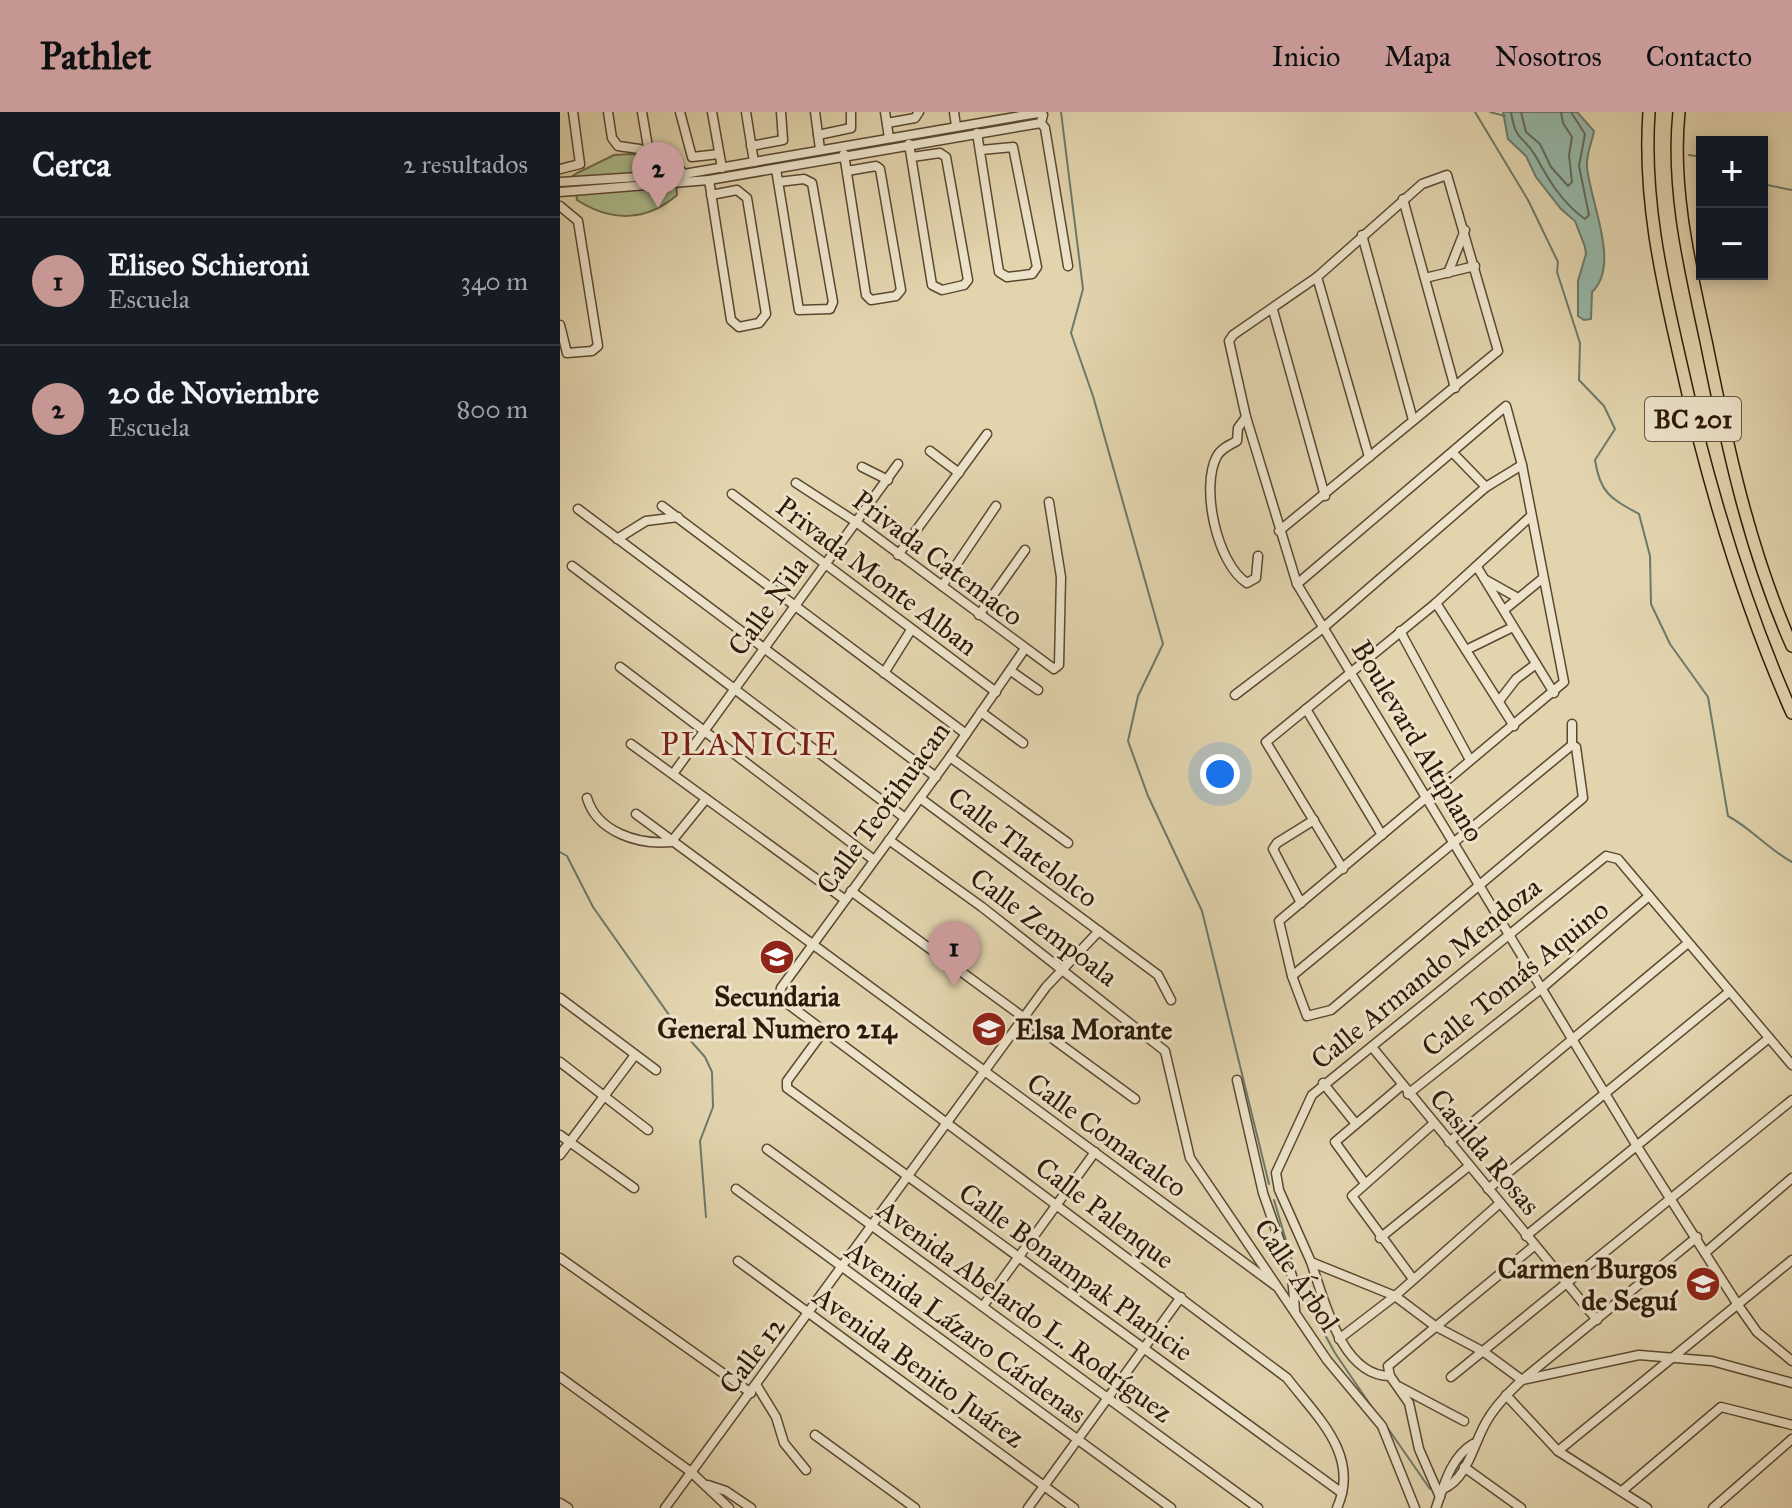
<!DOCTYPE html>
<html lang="es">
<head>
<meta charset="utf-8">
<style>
  :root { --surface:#171b24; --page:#20242c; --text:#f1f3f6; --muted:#9ea1a6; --line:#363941; --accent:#c59692 }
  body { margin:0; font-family:"IM FELL Great Primer",serif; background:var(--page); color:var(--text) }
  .controls { position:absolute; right:24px; top:24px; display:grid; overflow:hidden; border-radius:0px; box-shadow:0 4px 12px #0003 }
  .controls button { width:72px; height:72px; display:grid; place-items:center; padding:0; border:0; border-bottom:2px solid var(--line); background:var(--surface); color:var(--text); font:40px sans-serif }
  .you { position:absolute; left:660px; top:662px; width:28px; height:28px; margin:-20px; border:6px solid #fff; border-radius:50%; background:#1a73e8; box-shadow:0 0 0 12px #1a73e833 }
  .badge { display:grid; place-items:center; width:52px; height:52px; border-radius:50%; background:var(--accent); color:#111; font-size:26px; font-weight:700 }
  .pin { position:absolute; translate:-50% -66px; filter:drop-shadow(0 2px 4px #0008) }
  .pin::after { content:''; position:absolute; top:42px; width:28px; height:24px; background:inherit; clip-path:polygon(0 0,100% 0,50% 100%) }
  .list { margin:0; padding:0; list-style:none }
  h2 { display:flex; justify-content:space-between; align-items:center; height:104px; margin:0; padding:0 32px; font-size:34px }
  h2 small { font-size:26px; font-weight:400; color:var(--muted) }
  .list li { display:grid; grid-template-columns:52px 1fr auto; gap:24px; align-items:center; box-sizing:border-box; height:128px; padding:0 32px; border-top:2px solid var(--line) }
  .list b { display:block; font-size:30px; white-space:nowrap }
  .list p { margin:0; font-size:26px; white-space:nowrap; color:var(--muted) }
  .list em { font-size:26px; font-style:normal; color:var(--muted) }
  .map { position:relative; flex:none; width:1232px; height:1396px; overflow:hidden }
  header { display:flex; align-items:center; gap:48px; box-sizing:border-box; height:112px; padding:0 40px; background:var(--accent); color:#111 }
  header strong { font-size:38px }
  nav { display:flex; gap:44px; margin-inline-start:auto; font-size:28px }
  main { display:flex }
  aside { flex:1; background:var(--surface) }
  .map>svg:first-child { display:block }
  .green { fill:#afbe8d; stroke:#6e6c4b; stroke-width:2 }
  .water { fill:#95b8a9; stroke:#6c7969; stroke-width:2 }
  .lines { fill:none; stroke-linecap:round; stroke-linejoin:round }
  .shore { stroke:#626959; stroke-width:2 }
  .stream { stroke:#6c7969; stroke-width:2 }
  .minor-casing { stroke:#5b4832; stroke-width:11 }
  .highway-casing { stroke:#2e1a09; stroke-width:14 }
  .minor { stroke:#ece3ca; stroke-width:8 }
  .highway { stroke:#e2d4ad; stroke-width:11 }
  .labels { text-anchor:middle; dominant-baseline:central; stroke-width:6; stroke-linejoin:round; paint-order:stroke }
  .shield { fill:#ece3ca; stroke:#675643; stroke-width:2 }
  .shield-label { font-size:26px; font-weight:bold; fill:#2e1a09 }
  .street-label { font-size:28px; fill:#2e1a09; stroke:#ece3ca }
  .poi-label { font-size:28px; font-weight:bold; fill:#2e1a09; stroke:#ece3ca }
  .quarter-label { font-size:32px; letter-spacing:2px; fill:#7a1f14; stroke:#ece3ca }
</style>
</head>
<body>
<header>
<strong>Pathlet</strong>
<nav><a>Inicio</a><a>Mapa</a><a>Nosotros</a><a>Contacto</a></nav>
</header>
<main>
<aside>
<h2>Cerca<small>2 resultados</small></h2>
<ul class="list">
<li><span class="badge">1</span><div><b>Eliseo Schieroni</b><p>Escuela</p></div><em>340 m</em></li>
<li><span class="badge">2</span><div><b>20 de Noviembre</b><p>Escuela</p></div><em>800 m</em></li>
</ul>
</aside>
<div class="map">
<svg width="1232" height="1396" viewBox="0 0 1232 1396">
  <rect width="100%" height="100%" fill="#e2d4ad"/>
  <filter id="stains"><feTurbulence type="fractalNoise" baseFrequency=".0025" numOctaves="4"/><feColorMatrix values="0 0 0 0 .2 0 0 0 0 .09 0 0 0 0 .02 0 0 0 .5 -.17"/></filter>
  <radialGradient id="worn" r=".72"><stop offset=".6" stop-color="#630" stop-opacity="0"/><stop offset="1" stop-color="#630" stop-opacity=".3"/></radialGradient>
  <path class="green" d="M 71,42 L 88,44 L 115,58 L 117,83 C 86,110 51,110 17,88 L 13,64 L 17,61 L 54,43 Z"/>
  <path class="water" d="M 943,0 L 1017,0 L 1034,19 C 1032,31 1026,41 1027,55 C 1030,90 1061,153 1032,180 L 1031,207 L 1024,208 L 1018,204 L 1018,169 L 1026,142 L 1025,135 L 1015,109 L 1001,97 L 976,65 L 966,44 L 948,27 Z"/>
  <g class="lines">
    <g class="shore">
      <path d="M 951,0 C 956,31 963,23 975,43 C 988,67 1002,91 1025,107 L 1029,103 L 1019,54 L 1025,22 L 1011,0"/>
      <polyline points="961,0 966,20 980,32 991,55 1008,74 1012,70 1009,43 1012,25 1003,11 1001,0"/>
    </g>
    <g class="stream">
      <polyline points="501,0 523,177 511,221 533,284 603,532 578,584 568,629 588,684 642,799 709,1072"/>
      <path d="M 915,0 L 968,88 L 998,150 L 997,160 L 1020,231 L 1019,268 L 1044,294 L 1055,317 L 1035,348 C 1040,381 1050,386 1079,402 L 1090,444 L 1091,492 L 1110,532 L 1148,585 L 1168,704 C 1192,717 1208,737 1232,750"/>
      <polyline points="930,0 945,4"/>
      <polyline points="1129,43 1142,45"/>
      <polyline points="1202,72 1232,78"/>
      <polyline points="0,740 7,744 33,795 114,910 145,945 152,960 153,995 140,1029 146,1105"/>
      <polyline points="714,1088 741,1179 775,1241 818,1304"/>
      <polyline points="827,1315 870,1377"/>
    </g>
    <g class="minor-casing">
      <g id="minor">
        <path d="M 48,0 L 52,26 L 58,34 C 85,38 110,37 125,65"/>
        <polyline points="82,0 88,35"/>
        <polyline points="120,0 132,45 159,42"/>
        <polyline points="152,0 162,56"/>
        <polyline points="186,0 194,50"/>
        <polyline points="255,0 260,37"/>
        <polyline points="325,0 329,26"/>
        <polyline points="394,0 396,14"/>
        <polyline points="327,11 355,6 359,0"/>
        <polyline points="417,21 439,160 447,165 472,162 477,155 453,35 421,38"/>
        <polyline points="258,23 291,16 291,0"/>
        <polyline points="349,32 372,173 382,178 404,173 408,168 386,45 380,41 352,45"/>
        <polyline points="191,34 223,28 221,0"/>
        <polyline points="284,42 306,183 311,188 336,184 341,178 320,57 316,54 287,59"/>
        <polyline points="0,57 20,52 13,0"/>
        <polyline points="216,57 239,198 270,197 273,190 252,71 244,67 218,70"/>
        <polyline points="149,68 171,208 179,215 199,211 206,202 187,86 177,78 151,83"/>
        <polyline points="0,70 124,62 478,1 483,3 481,11 485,16 508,154"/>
        <polyline points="0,80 149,68 481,11"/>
        <polyline points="843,87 895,276"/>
        <polyline points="0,94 18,109 38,234 32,239 7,241 0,213"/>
        <polyline points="802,123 853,308"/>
        <polyline points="888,161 905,118"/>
        <polyline points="757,165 809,345"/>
        <polyline points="865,166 915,154"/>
        <polyline points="713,198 765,384"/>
        <path d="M 686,305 L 678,316 L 677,329 C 669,333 661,337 657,344 C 640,375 657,452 687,471 L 696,466 L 698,444"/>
        <polyline points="370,339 399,361"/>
        <polyline points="893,341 926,375"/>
        <polyline points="302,355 328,368"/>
        <polyline points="236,371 296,410 494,557 499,553 501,465 489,390"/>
        <polyline points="172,382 436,580"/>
        <polyline points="102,394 406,622"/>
        <polyline points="18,397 376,665"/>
        <polyline points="719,419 938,239 887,63 862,72 757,165 673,223 669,229 686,305 737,472 1078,1036 1178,1193 1197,1220 1232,1249"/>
        <polyline points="57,427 86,409 118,405"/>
        <polyline points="338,443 427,322"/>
        <polyline points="12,454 345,706"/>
        <polyline points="917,455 994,581"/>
        <polyline points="926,468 958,486"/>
        <polyline points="737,472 946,294 962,353 1004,570 719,809 732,864 747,904 771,898 1023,686 1016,635 1012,633"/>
        <polyline points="382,474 436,394"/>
        <polyline points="876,491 954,614"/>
        <polyline points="944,498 982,467"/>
        <polyline points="419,503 465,438"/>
        <polyline points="840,519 910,648"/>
        <path d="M 464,538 L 390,645 L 221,876 L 220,886 L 727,1266 C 756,1304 801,1343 777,1396"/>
        <polyline points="906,538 953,515"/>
        <polyline points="60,555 314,748"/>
        <polyline points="451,559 478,578"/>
        <polyline points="324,561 351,518"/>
        <polyline points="675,583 763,516 926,375 962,353"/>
        <polyline points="939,589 956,567 976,552"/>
        <polyline points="746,597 822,723"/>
        <polyline points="421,600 463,631"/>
        <polyline points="71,632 284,787"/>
        <polyline points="1012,633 1012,612"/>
        <polyline points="390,645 508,731"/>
        <polyline points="113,662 338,352"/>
        <path d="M 27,686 C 37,720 78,733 111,730 L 146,687"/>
        <polyline points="360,686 598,863 611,888"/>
        <polyline points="76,702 716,1174"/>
        <polyline points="329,728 422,795 605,939 630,1046 767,1248 822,1314 855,1396"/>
        <polyline points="783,757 706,630 876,491 971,404"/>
        <polyline points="291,779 575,987"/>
        <polyline points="741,791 713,737 717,731 754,708"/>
        <polyline points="732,864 1012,633"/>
        <polyline points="0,886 96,958"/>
        <polyline points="263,920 227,969 227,976 782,1381"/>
        <polyline points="812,935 1037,1208"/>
        <polyline points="0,950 88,1018"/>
        <polyline points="1232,953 1058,747 1046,744 752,983 716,1061 719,1078 751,1150 835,1184 875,1214 924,1240 962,1268 1079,1243 1152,1249 1232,1271"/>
        <polyline points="677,968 703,1081 732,1164 735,1198"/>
        <polyline points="763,971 796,1012"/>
        <polyline points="848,982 982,876 1089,784"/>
        <polyline points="0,1023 74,1076"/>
        <polyline points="889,1030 1128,831"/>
        <polyline points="207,1037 698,1396"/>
        <polyline points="0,1043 75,943"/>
        <polyline points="804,1070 775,1030 841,974"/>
        <polyline points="176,1077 611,1396"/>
        <polyline points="928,1077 1169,880"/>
        <polyline points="966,1124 1209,926"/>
        <polyline points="820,1126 909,1054"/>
        <polyline points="1146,1140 1232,1066"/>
        <polyline points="0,1146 191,1281"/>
        <polyline points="178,1149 514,1396"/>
        <path d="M 751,1150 C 764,1187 781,1264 830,1264"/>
        <polyline points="853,1167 792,1084 873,1012"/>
        <polyline points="423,1194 535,1040"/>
        <polyline points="779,1227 835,1184 940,1091"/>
        <polyline points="0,1265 131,1360 169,1396"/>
        <polyline points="891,1265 1232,988"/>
        <polyline points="197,1274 216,1305 224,1331 246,1358"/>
        <polyline points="840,1275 904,1309"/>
        <polyline points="946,1283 998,1339 1087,1396"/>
        <polyline points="255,1323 355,1396"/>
        <polyline points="998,1339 1232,1148"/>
        <polyline points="904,1355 961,1396"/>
        <polyline points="148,1373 166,1379 191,1396"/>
        <path d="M 883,1377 C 909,1366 914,1328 928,1307 C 937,1292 949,1280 962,1268 L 1137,1125"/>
        <polyline points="1062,1379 1161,1295 1232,1313"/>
        <polyline points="880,1385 859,1337 849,1291 830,1264 828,1254 974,1134"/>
        <polyline points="0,1391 8,1396"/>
        <polyline points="105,1396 486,875 539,819"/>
        <polyline points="468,1396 621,1185"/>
        <path d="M 876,1396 C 884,1373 891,1345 913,1332"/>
        <polyline points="1153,1396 1232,1327"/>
      </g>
    </g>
    <g class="highway-casing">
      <g id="highway">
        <path d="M 1089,0 C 1083,85 1101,165 1120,247 C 1147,370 1181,486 1232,601"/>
        <path d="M 1119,0 C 1111,76 1130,155 1146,229 C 1167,333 1189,437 1232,534"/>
      </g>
    </g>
    <use href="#minor" class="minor"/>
    <use href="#highway" class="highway"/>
  </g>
  <defs>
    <g id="school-disc" transform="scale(1.8)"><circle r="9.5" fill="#8f2418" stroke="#ece3ca"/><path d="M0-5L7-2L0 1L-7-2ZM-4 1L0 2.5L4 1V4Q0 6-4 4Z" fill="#fff"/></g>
  </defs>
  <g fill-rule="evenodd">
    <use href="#school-disc" x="217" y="845"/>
    <use href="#school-disc" x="429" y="917"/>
    <use href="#school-disc" x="1143" y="1172"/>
  </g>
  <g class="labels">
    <rect class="shield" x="1085" y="285" width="96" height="44" rx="6"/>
    <g class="shield-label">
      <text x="1133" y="307">BC 201</text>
    </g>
    <g class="street-label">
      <text transform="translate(378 446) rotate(37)">Privada Catemaco</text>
      <text transform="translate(317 464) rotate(37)">Privada Monte Alban</text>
      <text transform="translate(208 494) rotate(-54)">Calle Nila</text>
      <text transform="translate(858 629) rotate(59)">Boulevard Altiplano</text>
      <text transform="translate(323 696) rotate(-54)">Calle Teotihuacan</text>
      <text transform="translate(463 735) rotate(37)">Calle Tlatelolco</text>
      <text transform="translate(484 815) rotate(37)">Calle Zempoala</text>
      <text transform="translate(866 861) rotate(-39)">Calle Armando Mendoza</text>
      <text transform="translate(955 866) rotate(-39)">Calle Tomás Aquino</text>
      <text transform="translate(547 1023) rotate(36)">Calle Comacalco</text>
      <text transform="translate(925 1040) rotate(50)">Casilda Rosas</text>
      <text transform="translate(545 1101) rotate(37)">Calle Palenque</text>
      <text transform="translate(516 1160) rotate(36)">Calle Bonampak Planicie</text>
      <text transform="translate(737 1163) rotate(56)">Calle Árbol</text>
      <text transform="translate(465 1199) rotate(36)">Avenida Abelardo L. Rodríguez</text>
      <text transform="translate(406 1220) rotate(36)">Avenida Lázaro Cárdenas</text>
      <text transform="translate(192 1243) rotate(-53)">Calle 12</text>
      <text transform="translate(359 1255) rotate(36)">Avenida Benito Juárez</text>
    </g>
    <g class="poi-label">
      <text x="217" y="884">Secundaria<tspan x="217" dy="32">General Numero 214</tspan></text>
      <text x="455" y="917" text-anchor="start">Elsa Morante</text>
      <text x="1117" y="1156" text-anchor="end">Carmen Burgos<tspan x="1117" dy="32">de Seguí</tspan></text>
    </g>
    <g class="quarter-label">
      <text x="190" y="632">PLANICIE</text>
    </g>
  </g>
  <rect width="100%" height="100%" filter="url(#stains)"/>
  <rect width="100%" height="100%" fill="url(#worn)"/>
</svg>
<div class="controls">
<button>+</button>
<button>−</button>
</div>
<div class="you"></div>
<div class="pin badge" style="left:394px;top:875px">1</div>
<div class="pin badge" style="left:98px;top:96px">2</div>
</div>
</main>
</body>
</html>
